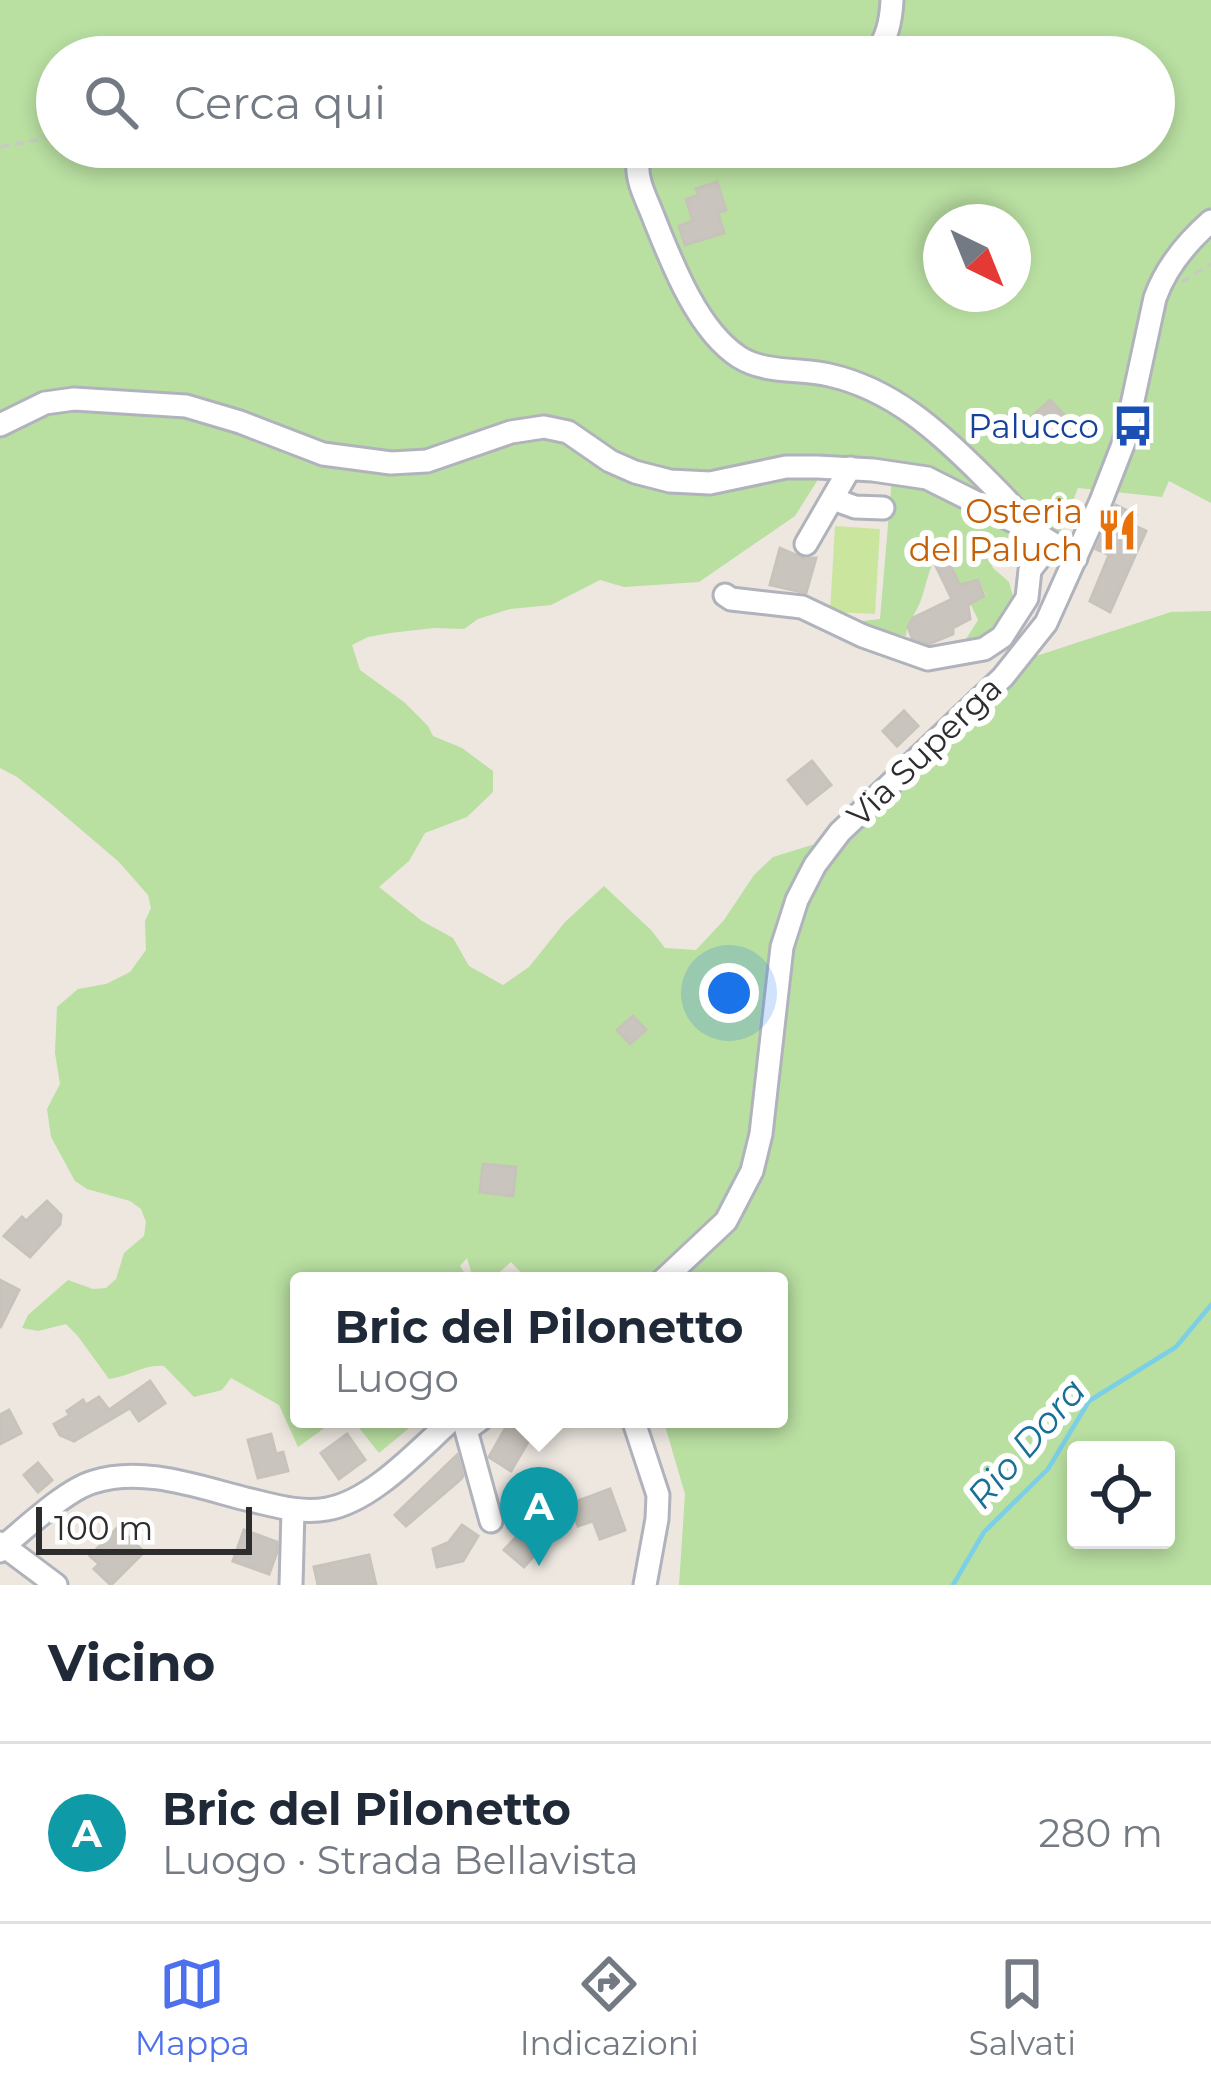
<!DOCTYPE html>
<html lang="it">
<head>
<meta charset="utf-8">
<style>
  :root { --surface:#fff; --page:#f6f6f7; --text:#1f2937; --muted:#747a83; --line:#e0e1e3; --accent:#4d71ed }
  body { margin:0; font-family:Montserrat,sans-serif; background:var(--page); color:var(--text) }
  .controls { position:absolute; right:36px; bottom:36px; display:grid; overflow:hidden; border-radius:12px; box-shadow:0 6px 18px #0003 }
  .controls button { width:108px; height:108px; display:grid; place-items:center; padding:0; border:0; border-bottom:3px solid var(--line); background:var(--surface); color:var(--text); font:60px sans-serif }
  .compass { position:absolute; left:923px; top:204px; width:108px; height:108px; border-radius:50%; background:var(--surface); box-shadow:0 6px 18px #0003; rotate:137deg }
  .scale { position:absolute; left:36px; bottom:30px; width:216px; box-sizing:border-box; padding-left:12px; border:6px solid #2d2d2d; border-top:0; font-size:33px; line-height:42px; white-space:nowrap; color:#2d2d2d; -webkit-text-stroke:9px #fff; paint-order:stroke }
  .you { position:absolute; left:729px; top:993px; width:42px; height:42px; margin:-30px; border:9px solid #fff; border-radius:50%; background:#1a73e8; box-shadow:0 0 0 18px #1a73e833 }
  .badge { display:grid; place-items:center; width:78px; height:78px; border-radius:50%; background:var(--accent); color:#fff; font-size:39px; font-weight:700 }
  .pin { position:absolute; translate:-50% -99px; filter:drop-shadow(0 3px 6px #0008) }
  .pin::after { content:''; position:absolute; top:63px; width:42px; height:36px; background:inherit; clip-path:polygon(0 0,100% 0,50% 100%) }
  .popup { position:absolute; left:290px; top:1272px; width:498px; height:156px; box-sizing:border-box; display:grid; place-content:center; border-radius:12px; background:var(--surface); filter:drop-shadow(0 3px 9px #0005); font-size:39px; white-space:nowrap; color:var(--muted) }
  .popup b { font-size:45px; color:var(--text) }
  .popup::after { content:''; position:absolute; left:50%; top:100%; margin-left:-24px; border:24px solid transparent; border-top-color:var(--surface) }
  .list { margin:0; padding:0; list-style:none }
  h2 { display:flex; justify-content:space-between; align-items:center; height:156px; margin:0; padding:0 48px; font-size:51px }
  h2 small { font-size:39px; font-weight:400; color:var(--muted) }
  .list li { display:grid; grid-template-columns:78px 1fr auto; gap:36px; align-items:center; box-sizing:border-box; height:180px; padding:0 48px; border-top:3px solid var(--line) }
  .list b { display:block; font-size:45px; white-space:nowrap }
  .list p { margin:0; font-size:39px; white-space:nowrap; color:var(--muted) }
  .list em { font-size:39px; font-style:normal; color:var(--muted) }
  .icon { flex:none; width:66px; height:66px; fill:none; stroke:currentColor; stroke-width:2; stroke-linecap:round; stroke-linejoin:round }
  .map { position:relative; flex:none; width:1211px; height:1585px; overflow:hidden }
  .search { position:absolute; background:var(--surface); box-shadow:0 6px 18px #0003; left:36px; right:36px; top:36px; height:132px; display:flex; align-items:center; gap:30px; box-sizing:border-box; padding:0 42px; border-radius:66px; color:var(--muted); font-size:45px }
  .sheet { height:336px; background:var(--surface) }
  nav { display:flex; justify-content:space-around; align-items:center; box-sizing:border-box; height:168px; border-top:3px solid var(--line); background:var(--surface); font-size:33px; color:var(--muted) }
  nav a { display:grid; justify-items:center; gap:6px }
  nav .on { color:var(--accent) }
  .map>svg:first-child { display:block }
  .green { fill:#b9dfa1; fill-rule:evenodd }
  .pitch { fill:#cae69e }
  .lines { fill:none; stroke-linecap:round; stroke-linejoin:round }
  .stream { stroke:#7bcfe7; stroke-width:4.5 }
  .building { fill:#c9c5be; stroke:#c8c3ba; stroke-width:3 }
  .minor-casing { stroke:#b0b3bc; stroke-width:27 }
  .path { stroke:#c8c8c8; stroke-width:3; stroke-dasharray:9 6; stroke-linecap:butt }
  .minor { stroke:#fff; stroke-width:21 }
  .labels { text-anchor:middle; dominant-baseline:central; stroke-width:12; stroke-linejoin:round; paint-order:stroke }
  .transit-label { font-size:33px; fill:#164399; stroke:#fff; text-anchor:end }
  .food-label { font-size:33px; fill:#c56008; stroke:#fff; text-anchor:end }
  .street-label { font-size:33px; fill:#2d2d2d; stroke:#fff }
  .water-label { font-size:36px; font-style:italic; fill:#177096; stroke:#fff }
</style>
</head>
<body>
<div class="map">
<svg width="1211" height="1585" viewBox="0 0 1211 1585">
  <rect width="100%" height="100%" fill="#ede7e0"/>
  <g class="green">
    <path d="M 0,0 L 1211,0 L 1211,503 L 1169,481 L 1162,497 L 1078,488 L 1056,544 L 955,477 L 923,464 L 802,454 L 710,473 L 672,471 L 639,463 L 614,452 L 571,423 L 425,451 L 391,454 L 326,445 L 187,397 L 73,389 L 0,415 ZM 57,57 L 1154,57 L 1154,147 L 57,147 ZM 941,222 L 1013,222 L 1013,294 L 941,294 Z"/>
    <path d="M 74,410 C 130,412 184,414 237,432 C 266,442 293,458 322,465 C 343,470 365,473 386,474 C 414,475 441,469 467,460 C 492,452 519,437 546,438 C 572,440 601,469 626,480 C 691,507 759,485 824,470 L 795,516 L 699,582 L 624,587 L 600,580 L 551,605 L 510,609 L 478,619 L 464,629 L 434,628 L 390,633 L 368,637 L 352,645 L 360,670 L 404,702 L 428,726 L 433,736 L 462,748 L 493,771 L 493,792 L 467,817 L 425,833 L 409,861 L 379,887 L 422,921 L 453,938 L 469,966 L 503,985 L 529,967 L 565,922 L 604,886 L 651,930 L 665,948 L 696,950 L 724,920 L 754,875 L 773,857 L 815,844 L 777,946 L 756,1133 L 739,1187 L 688,1252 L 650,1281 L 529,1281 L 511,1262 L 490,1281 L 474,1281 L 467,1258 L 460,1266 L 470,1281 L 299,1281 L 299,1419 L 337,1419 L 298,1447 L 279,1405 L 231,1378 L 222,1390 L 194,1397 L 164,1366 C 143,1364 129,1377 109,1379 L 77,1335 L 66,1324 L 38,1331 L 22,1328 L 28,1315 L 68,1280 L 93,1289 L 106,1288 L 116,1279 L 124,1253 L 144,1236 L 146,1222 L 141,1209 L 130,1201 L 87,1189 L 75,1181 L 51,1137 L 47,1109 L 60,1084 L 55,1053 L 57,1007 L 78,989 L 106,984 L 130,972 L 146,950 L 145,921 L 151,908 L 148,895 L 119,862 L 51,804 L 17,777 L 0,768 L 0,437 L 48,414 Z"/>
    <path d="M 892,478 L 924,485 L 1016,534 L 1013,542 L 1009,540 L 993,549 L 989,559 L 993,568 L 1009,582 L 1015,603 L 981,641 L 961,647 L 978,620 L 971,605 L 986,596 L 979,579 L 961,584 L 949,560 L 932,565 C 926,579 924,595 918,607 C 913,618 907,622 906,636 L 860,626 L 862,621 L 880,619 Z"/>
    <path d="M 1211,611 L 1211,1585 L 679,1585 L 685,1494 L 663,1419 L 779,1419 L 779,1281 L 667,1281 L 747,1196 L 788,948 L 821,856 L 1030,658 L 1171,612 ZM 1076,1450 L 1166,1450 L 1166,1540 L 1076,1540 Z"/>
    <polygon points="352,1419 420,1419 379,1453"/>
  </g>
  <polygon class="pitch" points="835,526 880,529 875,614 830,612"/>
  <g class="lines">
    <polyline class="stream" points="953,1585 984,1532 1048,1469 1089,1401 1176,1347 1211,1305"/>
  </g>
  <g class="building">
    <polygon points="717,182 726,210 718,213 724,233 685,245 679,226 693,221 686,199 699,195 696,189"/>
    <polygon points="1050,400 1070,421 1051,440 1030,418"/>
    <polygon points="1116,505 1136,515 1131,524 1146,531 1110,612 1090,601 1109,555 1096,549"/>
    <polygon points="780,548 805,559 816,558 806,593 770,585"/>
    <polygon points="949,563 960,585 978,580 984,596 968,605 970,619 953,628 953,634 929,644 912,638 908,627 913,618 952,599 936,566"/>
    <polygon points="904,711 918,726 897,746 883,731"/>
    <polygon points="812,761 831,785 807,804 788,780"/>
    <polygon points="633,1016 646,1030 630,1044 617,1030"/>
    <polygon points="483,1164 516,1167 513,1196 480,1192"/>
    <polygon points="47,1201 61,1215 60,1224 30,1257 4,1236 22,1217 26,1221"/>
    <polygon points="0,1280 19,1290 0,1328"/>
    <polygon points="150,1381 165,1403 139,1421 130,1408 74,1441 60,1435 54,1424 70,1415 67,1411 83,1400 86,1405 99,1397 109,1410"/>
    <polygon points="9,1410 21,1433 0,1444 0,1415"/>
    <polygon points="509,1422 532,1435 511,1471 489,1457"/>
    <polygon points="271,1434 276,1454 283,1452 288,1471 258,1478 248,1440"/>
    <polygon points="347,1434 365,1460 339,1479 321,1453"/>
    <polygon points="457,1455 463,1476 461,1479 406,1526 395,1515"/>
    <polygon points="38,1463 52,1480 38,1492 24,1475"/>
    <polygon points="524,1484 535,1490 537,1486 549,1492 537,1515 514,1503"/>
    <polygon points="610,1489 625,1530 600,1539 593,1521 578,1526 570,1504"/>
    <polygon points="462,1525 478,1536 463,1561 437,1567 433,1549 449,1542"/>
    <polygon points="118,1527 144,1552 111,1585 94,1569 99,1564 90,1556"/>
    <polygon points="244,1530 277,1542 277,1552 269,1574 233,1561"/>
    <polygon points="521,1532 540,1549 524,1567 504,1550"/>
    <polygon points="369,1555 376,1585 318,1585 314,1567"/>
  </g>
  <g class="lines">
    <g class="minor-casing">
      <g id="minor">
        <path d="M 874,57 C 887,38 891,22 892,0"/>
        <path d="M 646,147 C 641,153 639,154 638,163 C 636,181 647,200 653,216 C 671,261 697,330 739,357 C 766,374 800,368 829,375 C 892,389 938,431 982,475 C 998,491 1013,505 1025,523"/>
        <polyline points="0,425 45,403 74,399 186,406 240,422 323,454 391,463 427,461 511,432 544,427 568,432 610,461 635,472 670,481 710,483 786,467 817,467 873,470 927,478 1029,529 1076,558"/>
        <polyline points="833,499 855,507 883,508"/>
        <polyline points="806,544 850,468"/>
        <polyline points="725,595 731,599 802,607 863,636 928,659 984,649 1002,637 1027,598 1030,570 1051,543"/>
        <path d="M 662,1281 L 726,1221 L 752,1171 L 761,1134 L 782,947 L 797,900 L 815,865 L 840,832 L 1003,677 L 1046,623 L 1101,501 L 1124,442 L 1155,298 C 1166,267 1186,243 1211,221"/>
        <polyline points="481,1419 466,1430 491,1521"/>
        <polyline points="633,1419 658,1495 657,1519 645,1585"/>
        <polyline points="0,1543 56,1585"/>
        <path d="M 0,1551 L 4,1546 C 27,1527 66,1490 93,1482 C 143,1466 198,1487 246,1499 C 273,1505 299,1514 327,1509 C 373,1501 419,1449 453,1419"/>
        <polyline points="291,1585 293,1510"/>
      </g>
    </g>
    <g class="path">
      <polyline points="0,147 57,136"/>
      <polyline points="1182,282 1211,264"/>
    </g>
    <use href="#minor" class="minor"/>
  </g>
  <defs>
    <g id="bus-bare" transform="scale(3.24)"><path d="M-5-6H5V4H4V6H2V4H-2V6H-4V4H-5ZM-3.5-4V0h7V-4ZM-3.5 1.2v1.5H-2V1.2ZM2 1.2v1.5H3.5V1.2Z" fill="#1a4fb4" stroke="#fff" stroke-width="2.5" paint-order="stroke"/></g>
    <g id="restaurant-bare" transform="scale(3.24)"><path d="M-5-6h1v4h1v-4h1v4h1v-4h1v5L-1.5 .5V6h-2V.5L-5-1ZM5-6V6H3V1.5H1.5Q1.5-4 5-6Z" fill="#e8710a" stroke="#fff" stroke-width="2.5" paint-order="stroke"/></g>
  </defs>
  <g fill-rule="evenodd">
    <use href="#bus-bare" x="1133" y="426"/>
    <use href="#restaurant-bare" x="1117" y="530"/>
  </g>
  <g class="labels">
    <g class="transit-label">
      <text x="1099" y="426">Palucco</text>
    </g>
    <g class="food-label">
      <text x="1083" y="511">Osteria<tspan x="1083" dy="38">del Paluch</tspan></text>
    </g>
    <g class="street-label">
      <text transform="translate(924 751) rotate(-44)">Via Superga</text>
    </g>
    <g class="water-label">
      <text transform="translate(1026 1443) rotate(-49)">Rio Dora</text>
    </g>
  </g>
</svg>
<div class="controls">
<button><svg class="icon" aria-label="locate" viewBox="0 0 24 24"><circle cx="12" cy="12" r="6"/><path d="M12 2v4M12 18v4M2 12h4M18 12h4"/></svg></button>
</div>
<svg class="compass" viewBox="-18 -18 36 36"><path d="M0-13l5 13h-10z" fill="#e53935"/><path d="M0 13l5-13h-10z" fill="#747a83"/></svg>
<div class="scale">100 m</div>
<div class="you"></div>
<div class="pin badge" style="left:539px;top:1566px;background:#0f9aa8">A</div>
<div class="popup"><b>Bric del Pilonetto</b>Luogo</div>
<div class="search"><svg class="icon" aria-label="search" viewBox="0 0 24 24"><circle cx="10" cy="10" r="6"/><path d="M15 15l6 6"/></svg>Cerca qui</div>
</div>
<section class="sheet">
<h2>Vicino<small></small></h2>
<ul class="list">
<li><span class="badge" style="background:#0f9aa8">A</span><div><b>Bric del Pilonetto</b><p>Luogo · Strada Bellavista</p></div><em>280 m</em></li>
</ul>
</section>
<nav>
<a class="on"><svg class="icon" aria-label="map" viewBox="0 0 24 24"><path d="M3 6l6-2 6 2 6-2v14l-6 2-6-2-6 2zM9 4v14M15 6v14"/></svg>Mappa</a>
<a><svg class="icon" aria-label="directions" viewBox="0 0 24 24"><path d="M12 3l9 9-9 9-9-9zM9 14v-3h6M13 9l2 2-2 2"/></svg>Indicazioni</a>
<a><svg class="icon" aria-label="saved" viewBox="0 0 24 24"><path d="M7 4h10v16l-5-4-5 4z"/></svg>Salvati</a>
</nav>
</body>
</html>
